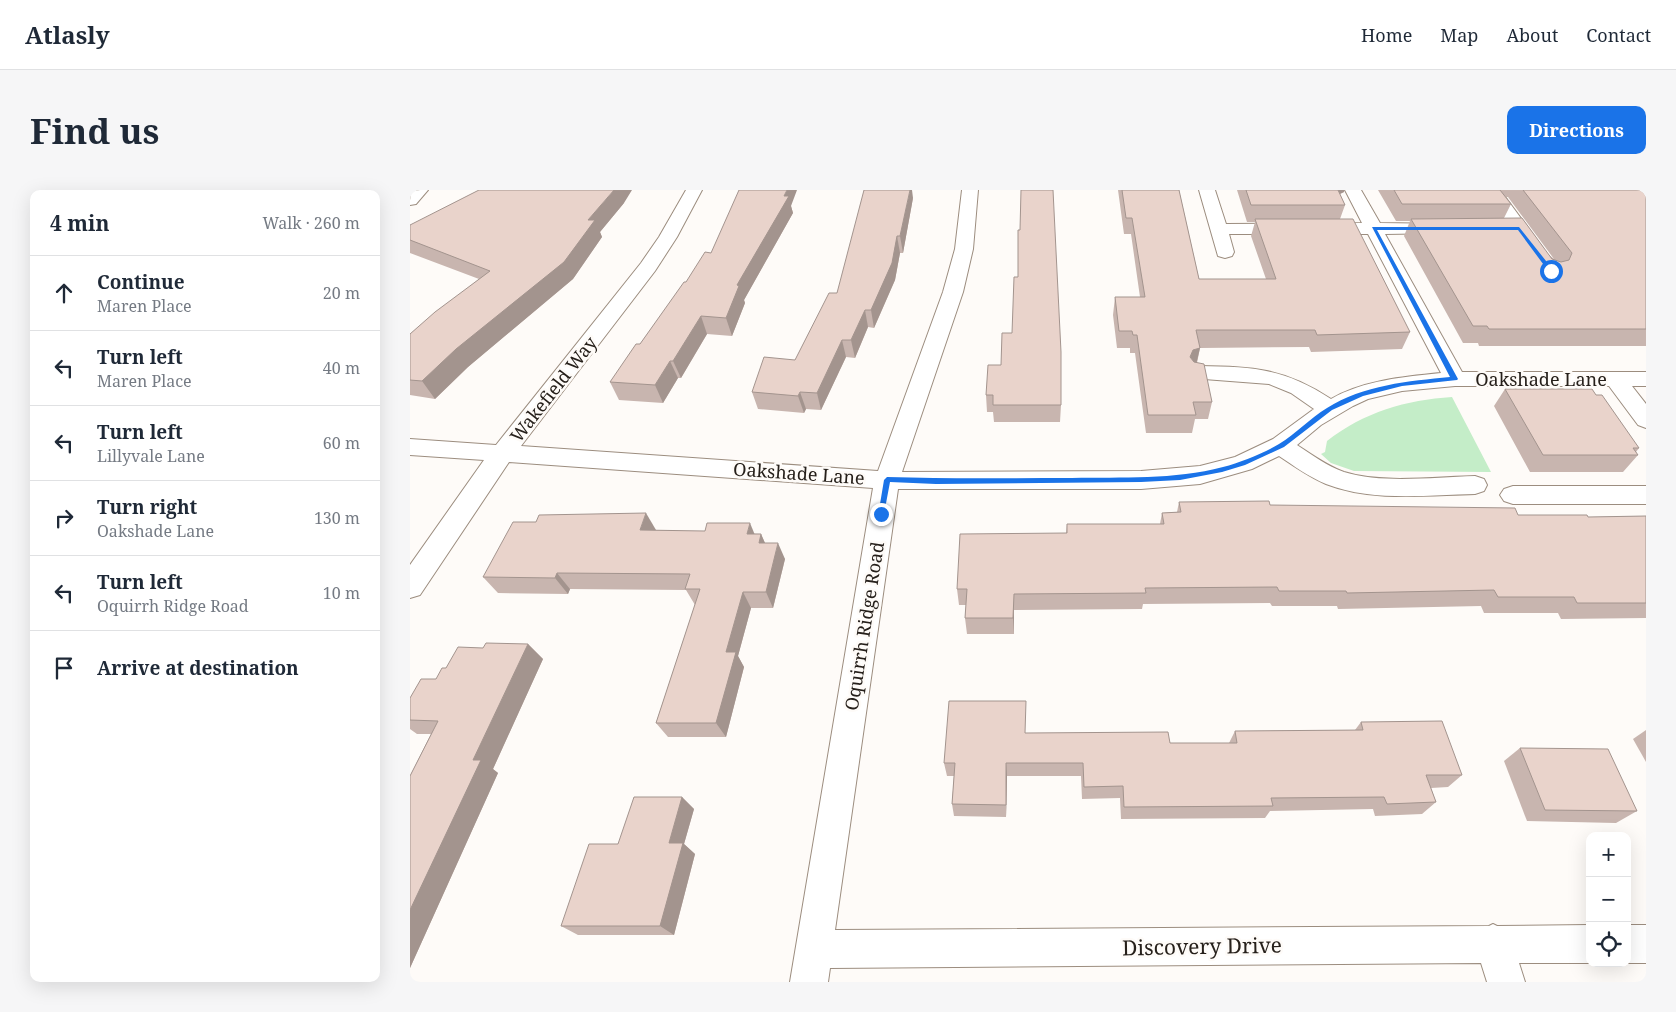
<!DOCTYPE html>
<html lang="en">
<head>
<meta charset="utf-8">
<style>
  :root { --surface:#fff; --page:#f6f6f7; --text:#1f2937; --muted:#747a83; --line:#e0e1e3; --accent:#1a73e8 }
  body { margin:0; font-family:"Noto Serif",serif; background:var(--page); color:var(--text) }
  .controls { position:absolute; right:15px; bottom:15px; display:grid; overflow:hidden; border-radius:10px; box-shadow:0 5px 20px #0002 }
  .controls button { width:45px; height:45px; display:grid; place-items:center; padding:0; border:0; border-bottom:1px solid var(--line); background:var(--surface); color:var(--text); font:25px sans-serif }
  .stop { position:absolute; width:15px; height:15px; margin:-11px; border:4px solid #1a73e8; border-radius:50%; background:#fff }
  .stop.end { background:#1a73e8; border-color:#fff; box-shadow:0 1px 5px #0008 }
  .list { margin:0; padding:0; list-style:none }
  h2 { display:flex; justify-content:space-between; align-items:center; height:65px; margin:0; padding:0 20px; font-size:21px }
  h2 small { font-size:16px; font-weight:400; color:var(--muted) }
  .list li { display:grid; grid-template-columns:32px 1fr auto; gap:15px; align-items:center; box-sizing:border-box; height:75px; padding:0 20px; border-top:1px solid var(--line) }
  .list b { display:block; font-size:19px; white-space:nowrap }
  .list p { margin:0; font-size:16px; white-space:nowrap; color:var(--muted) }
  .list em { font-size:16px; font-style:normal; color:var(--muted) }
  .icon { flex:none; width:28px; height:28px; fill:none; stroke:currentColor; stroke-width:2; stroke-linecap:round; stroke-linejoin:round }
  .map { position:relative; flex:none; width:1236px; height:792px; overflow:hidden; border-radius:10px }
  header { display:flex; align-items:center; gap:30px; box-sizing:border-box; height:70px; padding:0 25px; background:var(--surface); border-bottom:1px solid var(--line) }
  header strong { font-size:24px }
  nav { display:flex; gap:28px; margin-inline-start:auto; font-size:18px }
  .intro { display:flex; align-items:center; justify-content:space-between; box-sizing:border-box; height:120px; padding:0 30px }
  h1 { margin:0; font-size:35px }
  .button { padding:12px 22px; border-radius:10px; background:var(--accent); color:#fff; font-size:18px; font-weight:700 }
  main { display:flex; gap:30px; padding:0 30px }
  aside { flex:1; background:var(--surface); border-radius:10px; box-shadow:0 5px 20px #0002 }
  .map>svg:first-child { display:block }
  .green { fill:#c4edc8 }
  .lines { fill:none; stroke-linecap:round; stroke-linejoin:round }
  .minor-casing { stroke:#9c8d7f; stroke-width:2 }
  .minor { fill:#fff; fill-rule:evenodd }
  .wall { fill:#c8b5af; fill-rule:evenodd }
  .shaded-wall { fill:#a3948e }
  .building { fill:#e9d3cb; stroke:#a3948e }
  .route { fill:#1a73e8 }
  .labels { text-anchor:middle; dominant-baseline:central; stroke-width:5; stroke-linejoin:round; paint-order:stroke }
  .street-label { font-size:18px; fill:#26201b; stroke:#fefbf8 }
  .near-street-label { font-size:21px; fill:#26201b; stroke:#fefbf8 }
</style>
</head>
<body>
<header>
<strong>Atlasly</strong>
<nav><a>Home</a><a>Map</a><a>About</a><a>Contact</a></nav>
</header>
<div class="intro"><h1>Find us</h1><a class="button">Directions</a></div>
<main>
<aside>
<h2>4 min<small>Walk · 260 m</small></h2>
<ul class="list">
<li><svg class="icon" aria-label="ahead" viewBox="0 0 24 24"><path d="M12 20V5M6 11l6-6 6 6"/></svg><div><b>Continue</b><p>Maren Place</p></div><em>20 m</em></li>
<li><svg class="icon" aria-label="left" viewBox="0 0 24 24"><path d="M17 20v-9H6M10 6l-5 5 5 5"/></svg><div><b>Turn left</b><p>Maren Place</p></div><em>40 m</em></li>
<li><svg class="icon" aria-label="left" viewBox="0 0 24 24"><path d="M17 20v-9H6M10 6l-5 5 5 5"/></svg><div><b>Turn left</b><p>Lillyvale Lane</p></div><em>60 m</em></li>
<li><svg class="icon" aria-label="right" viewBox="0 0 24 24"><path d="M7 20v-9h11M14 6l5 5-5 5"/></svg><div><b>Turn right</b><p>Oakshade Lane</p></div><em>130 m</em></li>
<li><svg class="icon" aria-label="left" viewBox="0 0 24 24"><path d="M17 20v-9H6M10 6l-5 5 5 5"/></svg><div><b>Turn left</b><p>Oquirrh Ridge Road</p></div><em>10 m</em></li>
<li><svg class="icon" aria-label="arrive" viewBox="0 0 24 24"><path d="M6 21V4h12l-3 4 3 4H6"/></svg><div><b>Arrive at destination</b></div></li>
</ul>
</aside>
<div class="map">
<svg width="1236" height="792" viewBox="0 0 1236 792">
  <rect width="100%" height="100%" fill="#fefbf8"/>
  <path class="green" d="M 1042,207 L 1081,282 L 944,281 L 921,273 L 911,264 L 915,262 L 917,251 C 954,222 996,210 1042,207 Z"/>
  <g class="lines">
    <g class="minor-casing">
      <g id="minor">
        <polygon points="0,0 18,0 6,14 0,15"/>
        <path d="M 276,0 L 292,0 L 267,47 L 245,81 L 111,256 L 468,281 L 533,102 L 545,59 L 552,0 L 568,0 L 563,59 L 553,102 L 492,282 L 731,281 L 790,276 L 825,267 L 863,249 L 904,219 L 881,203 L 859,194 L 781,188 L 778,183 L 781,178 L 789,176 C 844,177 874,178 921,209 C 954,190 994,187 1031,183 L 958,44 L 819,44 L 824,62 L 822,66 L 815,68 L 808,66 L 789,0 L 805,0 L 816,34 L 952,33 L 935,0 L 951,0 L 970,33 L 1041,34 L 1044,38 L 1041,42 L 1035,43 L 975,44 L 1052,182 L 1236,182 L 1236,196 L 1222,196 L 1236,214 L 1236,238 L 1228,235 L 1199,196 L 1045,196 L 992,201 L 958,209 L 943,216 L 911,235 L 887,255 C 902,265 917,276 934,282 C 972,294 1025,287 1065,286 L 1074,289 L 1077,295 L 1074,301 L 1065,304 C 1016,305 962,312 916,294 C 899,287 884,276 869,266 L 842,279 L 790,294 L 731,299 L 488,299 L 425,740 L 1079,736 L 1083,734 L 1087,736 L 1180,735 L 1180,773 L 1109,773 L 1115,792 L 1077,792 L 1071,773 L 420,778 L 418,792 L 380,792 L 463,298 L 99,272 L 10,405 L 0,408 L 0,375 L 74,270 L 0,265 L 0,249 L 86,255 L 231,73 L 249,47 Z"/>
        <polygon points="1090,7 1096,8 1129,53 1132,57 1129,61 1123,62 1117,61 1081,12 1084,8"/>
        <polygon points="1103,296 1236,296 1236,314 1103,314 1094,311 1090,305 1094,299"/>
        <rect x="1217" y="735" width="19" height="38"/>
      </g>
    </g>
    <use href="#minor" class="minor"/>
  </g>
  <g class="wall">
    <polygon points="708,0 769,0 789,89 856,89 841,46 845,32 837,32 827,0 934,0 934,2 930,4 935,15 930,29 1000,142 992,159 901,162 899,157 790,158 787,173 802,212 798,229 785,229 782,243 736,243 725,163 720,163 720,158 707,158 703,125 705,107 730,107 721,44 714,44"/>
    <path d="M 968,0 L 1236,0 L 1236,156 L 1069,156 L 1068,153 L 1053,153 L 994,46 L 1000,31 L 986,31 ZM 1095,7 L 1098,7 L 1144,69 L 1094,28 L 1101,14 Z"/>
    <polygon points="503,8 493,63 490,63 485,90 464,138 458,137 445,168 436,167 411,220 396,219 394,223 348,219 342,202 385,170"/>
    <polygon points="214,13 190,42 192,47 163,89 58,177 25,209 0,205 0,144 69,89 0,63 0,35"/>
    <polygon points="381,16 383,23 334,110 335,113 322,146 297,144 271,188 268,188 253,213 209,210 200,192 230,154 276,92 301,63"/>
    <polygon points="591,175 651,215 650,232 584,232 583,222 577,222 576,205"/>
    <polygon points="1095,199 1186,205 1229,258 1226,262 1228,265 1213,282 1120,282 1084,216"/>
    <polygon points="769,312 860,315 1108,325 1178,327 1236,326 1236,428 1151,429 1148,423 1074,423 1071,416 928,419 927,416 862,416 860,413 733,414 732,419 604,420 604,444 557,444 555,428 556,415 549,415 547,399 656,343 657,334 750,334 752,323 767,322"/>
    <polygon points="246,340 351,344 355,353 375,369 363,418 341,418 328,466 334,477 316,547 258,547 246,533 285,415 276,400 160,399 158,404 88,403 73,387"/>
    <polygon points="118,454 133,469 83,579 88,583 0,778 0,586 21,544 7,544 0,539 0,508 26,489 36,478 73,458"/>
    <polygon points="951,532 1052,585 1038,597 1021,598 1026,612 1012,624 965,626 963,619 860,621 855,628 711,629 710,608 672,609 671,586 597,586 596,627 544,626 542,614 544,586 537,586 534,573 616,543 760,553 819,553 825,541 945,540"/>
    <polygon points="1236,540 1236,572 1223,549"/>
    <polygon points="1110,558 1227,621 1206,633 1117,631 1094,571"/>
    <polygon points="272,607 284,619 274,654 285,664 264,745 168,745 151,736"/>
  </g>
  <g class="shaded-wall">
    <polygon points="204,0 222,0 214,13 190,42 192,47 163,89 58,177 25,209 12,191 178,30"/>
    <polygon points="377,0 387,0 381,16 383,23 334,110 335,113 322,146 316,128 327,95 374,6"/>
    <polygon points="500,0 502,0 503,8 493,63 490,46"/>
    <polygon points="922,0 934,0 934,2 919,9"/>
    <polygon points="487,46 490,63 485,90 464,138 461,120"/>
    <polygon points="455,120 458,137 445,168 441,150"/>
    <polygon points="291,126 297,144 271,188 263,171"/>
    <polygon points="432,150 436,167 411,220 407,203"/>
    <polygon points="790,158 786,175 780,167 783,160"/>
    <polygon points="260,171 268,188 253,213 245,195"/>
    <polygon points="390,202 396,219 394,223 388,206"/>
    <polygon points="236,323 246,340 240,357 230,340"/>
    <polygon points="340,333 347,350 337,344"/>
    <polygon points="351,344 358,360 349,353"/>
    <polygon points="368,353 375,369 363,418 356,402"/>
    <polygon points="147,383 160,399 158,404 145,388"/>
    <polygon points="333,402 341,418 328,466 334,477 316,547 306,533 316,462"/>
    <polygon points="604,404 604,444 603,428"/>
    <polygon points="118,454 133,469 83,579 88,583 0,778 0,720 63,570"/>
    <polygon points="596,573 597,586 596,627"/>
    <polygon points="272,607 284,619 274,654 285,664 264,745 250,736 259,653"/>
  </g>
  <g class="building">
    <polygon points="69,0 204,0 178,30 185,30 154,72 46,159 12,191 0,190 0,144 25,122 80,81 0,50 0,35"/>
    <polygon points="329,0 377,0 374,6 379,6 327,95 329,96 316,128 291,126 263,171 260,171 245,195 200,192 226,154 230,154 274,92 276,92 295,62 301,63"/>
    <polygon points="454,0 500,0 490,46 487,46 482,73 461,120 455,120 441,150 432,150 407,203 390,202 388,206 342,202 354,167 385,170 419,103 427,103"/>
    <polygon points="611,0 643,0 651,162 651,215 583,215 583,205 576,205 578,175 591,175 592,143 602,143 604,87 608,87 608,40 610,40"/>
    <polygon points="712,0 769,0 789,89 866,89 845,29 943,29 1000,142 907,145 905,140 786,140 790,158 783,160 780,167 784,172 794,174 802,212 783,212 786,225 738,225 727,145 723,145 722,141 709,141 705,107 735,107 722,28 716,28"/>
    <polygon points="836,0 928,0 935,15 841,15"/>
    <polygon points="984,0 1090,0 1101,14 992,14"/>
    <polygon points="1113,0 1236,0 1236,139 1079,139 1077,136 1063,136 1001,29 1112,28 1142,69 1151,72 1159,70 1162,63"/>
    <polygon points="1095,199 1182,199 1186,205 1192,205 1229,258 1223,258 1228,265 1133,265"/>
    <polygon points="859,311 860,315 1105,318 1108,325 1177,325 1178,327 1236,326 1236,413 1167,413 1164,407 1088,407 1084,400 937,403 936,401 869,401 867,397 735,398 736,403 604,404 603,428 555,428 557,399 547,399 550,344 657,343 657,334 754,334 752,323 771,322 769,312"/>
    <polygon points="236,323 230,340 295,341 297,333 340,333 337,344 351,344 349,353 368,353 356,402 333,402 316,462 326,462 306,533 246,533 290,399 275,399 280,384 147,383 145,388 73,387 103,332 126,332 129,325"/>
    <polygon points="76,453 118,454 63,570 71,570 0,720 0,586 28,531 0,530 0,508 11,489 26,489 32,478 36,478 48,457 73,458"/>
    <polygon points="539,511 616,511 615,543 758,542 760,553 827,553 825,541 953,540 951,532 1032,531 1052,585 1016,585 1026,612 977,614 974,607 861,608 863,616 714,617 713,596 674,597 673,573 596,573 596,615 542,614 545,573 534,573"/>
    <polygon points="1110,558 1198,559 1227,621 1135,620"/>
    <polygon points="224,607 272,607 259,653 273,653 250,736 151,736 179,654 208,654"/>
  </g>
  <path class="route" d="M 962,37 L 1109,37 L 1144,81 L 1139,82 L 1108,40 L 967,40 L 1048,189 L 1047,190 L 992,196 L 953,206 L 922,220 L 874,257 L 835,275 L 812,282 L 770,290 L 731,292 L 526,294 L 480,292 L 474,324 L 471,327 L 468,326 L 474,290 L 477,287 C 539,289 601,288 662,288 C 712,287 764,290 813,277 C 831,272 852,264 869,254 C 886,244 900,228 917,218 C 953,195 999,191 1040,187 Z"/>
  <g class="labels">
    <g class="street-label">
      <text x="1131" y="189">Oakshade Lane</text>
      <text transform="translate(143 199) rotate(-52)">Wakefield Way</text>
      <text transform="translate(389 283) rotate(4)">Oakshade Lane</text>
      <text transform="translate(454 436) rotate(-81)">Oquirrh Ridge Road</text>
    </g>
    <g class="near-street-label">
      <text transform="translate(792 756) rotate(-1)">Discovery Drive</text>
    </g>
  </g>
</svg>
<div class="controls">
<button>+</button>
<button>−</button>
<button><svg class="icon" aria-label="locate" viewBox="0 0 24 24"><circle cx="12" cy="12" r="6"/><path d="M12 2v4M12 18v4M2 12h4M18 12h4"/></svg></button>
</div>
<div class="stop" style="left:1141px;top:81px"></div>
<div class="stop end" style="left:471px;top:324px"></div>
</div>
</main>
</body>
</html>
